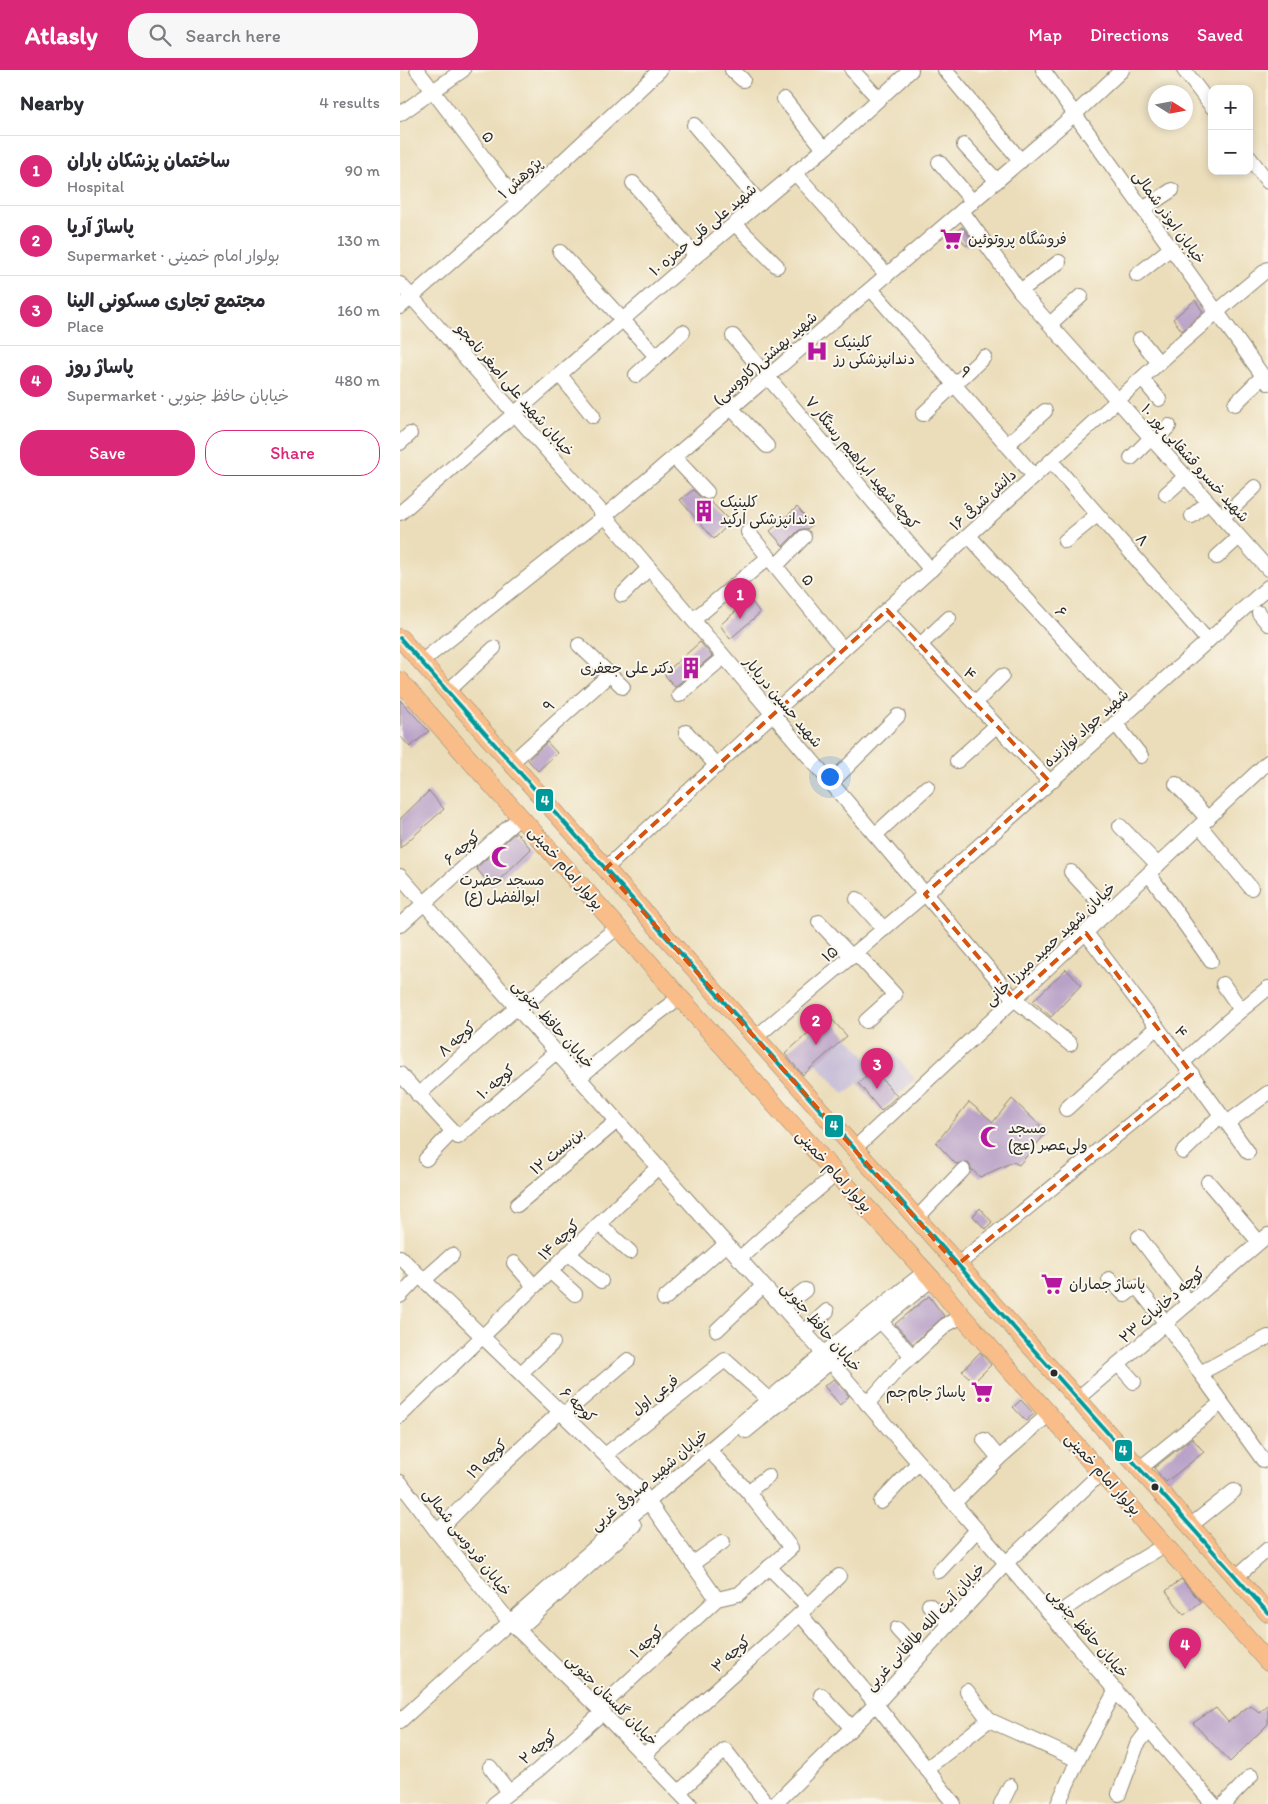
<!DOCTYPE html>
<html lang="en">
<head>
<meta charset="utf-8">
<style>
  :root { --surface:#fff; --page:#f7f7f7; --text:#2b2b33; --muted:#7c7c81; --line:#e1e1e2; --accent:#db2777 }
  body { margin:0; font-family:Itim,"Playpen Sans Arabic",sans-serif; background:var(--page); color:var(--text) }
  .controls { position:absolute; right:15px; top:15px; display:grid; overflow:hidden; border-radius:10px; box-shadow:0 2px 8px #0003 }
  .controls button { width:45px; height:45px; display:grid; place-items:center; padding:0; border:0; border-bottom:1px solid var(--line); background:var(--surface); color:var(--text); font:25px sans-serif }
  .compass { position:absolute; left:748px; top:15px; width:45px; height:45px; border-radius:50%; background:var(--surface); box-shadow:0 2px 8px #0003; rotate:101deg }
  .you { position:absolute; left:429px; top:706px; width:18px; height:18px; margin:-12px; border:4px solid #fff; border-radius:50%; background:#1a73e8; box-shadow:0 0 0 8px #1a73e833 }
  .badge { display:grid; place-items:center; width:32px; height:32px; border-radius:50%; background:var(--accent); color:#fff; font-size:16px; font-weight:700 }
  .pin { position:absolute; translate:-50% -41px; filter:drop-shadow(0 1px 2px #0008) }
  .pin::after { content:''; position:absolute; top:26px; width:18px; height:15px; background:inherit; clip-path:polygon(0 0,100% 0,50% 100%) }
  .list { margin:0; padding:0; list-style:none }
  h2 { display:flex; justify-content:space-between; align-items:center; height:65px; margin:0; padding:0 20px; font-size:21px }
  h2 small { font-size:16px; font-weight:400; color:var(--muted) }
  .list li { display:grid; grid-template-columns:32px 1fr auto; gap:15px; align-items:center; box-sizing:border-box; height:70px; padding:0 20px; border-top:1px solid var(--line) }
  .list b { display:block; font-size:19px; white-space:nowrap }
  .list p { margin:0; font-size:16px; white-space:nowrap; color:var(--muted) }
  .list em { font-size:16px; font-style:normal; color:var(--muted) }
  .actions { display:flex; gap:10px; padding:15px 20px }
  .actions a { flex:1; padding:11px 0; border:1px solid var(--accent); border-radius:20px; text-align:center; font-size:18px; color:var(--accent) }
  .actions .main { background:var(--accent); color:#fff }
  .icon { flex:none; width:28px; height:28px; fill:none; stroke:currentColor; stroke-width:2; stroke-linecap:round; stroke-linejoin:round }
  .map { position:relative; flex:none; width:868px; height:1734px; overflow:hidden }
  header { display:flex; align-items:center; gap:30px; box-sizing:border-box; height:70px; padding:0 25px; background:var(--accent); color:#fff }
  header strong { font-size:24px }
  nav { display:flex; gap:28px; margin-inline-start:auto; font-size:18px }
  .search { width:350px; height:45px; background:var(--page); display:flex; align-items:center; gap:12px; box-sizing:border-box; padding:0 18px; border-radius:20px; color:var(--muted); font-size:19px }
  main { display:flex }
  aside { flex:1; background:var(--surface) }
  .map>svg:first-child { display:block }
  .industrial { fill:#c8bfd8 }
  .building { fill:#b9a2c8 }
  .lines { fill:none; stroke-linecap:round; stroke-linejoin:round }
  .minor-casing { stroke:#8b8472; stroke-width:16 }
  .major-casing { stroke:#8b8472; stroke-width:19 }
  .minor { stroke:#fff; stroke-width:14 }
  .major { stroke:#f8bd89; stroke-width:18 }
  .bus-1-casing { stroke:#fbf7ec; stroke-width:8 }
  .bus-1 { stroke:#099; stroke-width:4 }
  .marked { fill:none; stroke:#d5540f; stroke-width:4; stroke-dasharray:10 6; stroke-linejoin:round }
  .bus-dot { fill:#2b2b2b; stroke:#fbf7ec; stroke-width:2 }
  .labels { text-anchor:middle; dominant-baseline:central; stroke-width:4; stroke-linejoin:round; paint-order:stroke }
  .street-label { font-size:15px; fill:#2b2b2b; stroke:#fbf7ec }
  .poi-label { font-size:15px; fill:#2b2b2b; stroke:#fbf7ec; text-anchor:start }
  .line-badge { stroke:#fbf7ec; stroke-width:2 }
  .badge-label { font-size:14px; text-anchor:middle; font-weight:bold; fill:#fff }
</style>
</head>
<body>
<header>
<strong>Atlasly</strong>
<div class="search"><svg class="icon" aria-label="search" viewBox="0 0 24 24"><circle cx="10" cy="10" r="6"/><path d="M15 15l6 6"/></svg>Search here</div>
<nav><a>Map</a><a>Directions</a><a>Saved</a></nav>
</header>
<main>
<aside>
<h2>Nearby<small>4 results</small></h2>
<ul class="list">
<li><span class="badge">1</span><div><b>ساختمان پزشکان باران</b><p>Hospital</p></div><em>90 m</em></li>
<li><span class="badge">2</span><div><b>پاساژ آریا</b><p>Supermarket · بولوار امام خمینی</p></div><em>130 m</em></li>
<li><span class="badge">3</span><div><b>مجتمع تجاری مسکونی الینا</b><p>Place</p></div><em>160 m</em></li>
<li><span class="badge">4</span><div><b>پاساژ روز</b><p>Supermarket · خیابان حافظ جنوبی</p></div><em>480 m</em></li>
</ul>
<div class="actions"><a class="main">Save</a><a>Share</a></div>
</aside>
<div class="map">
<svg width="868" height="1734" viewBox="0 0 868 1734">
  <rect width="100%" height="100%" fill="#fbf7ec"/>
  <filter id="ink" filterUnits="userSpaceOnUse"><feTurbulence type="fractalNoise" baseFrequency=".02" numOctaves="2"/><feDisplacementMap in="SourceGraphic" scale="10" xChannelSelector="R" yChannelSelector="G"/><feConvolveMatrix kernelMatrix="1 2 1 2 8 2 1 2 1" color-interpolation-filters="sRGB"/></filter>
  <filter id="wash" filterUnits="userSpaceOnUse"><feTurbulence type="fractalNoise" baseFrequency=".0096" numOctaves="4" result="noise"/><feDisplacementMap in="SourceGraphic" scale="20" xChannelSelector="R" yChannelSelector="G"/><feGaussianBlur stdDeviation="1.12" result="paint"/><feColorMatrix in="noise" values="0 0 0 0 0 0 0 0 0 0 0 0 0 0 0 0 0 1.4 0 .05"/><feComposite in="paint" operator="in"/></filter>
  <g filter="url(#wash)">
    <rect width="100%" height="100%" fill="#ebddb9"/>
    <polygon class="industrial" points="447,966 475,998 494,983 515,1009 497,1026 474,1000 444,1024 416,993"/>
    <g id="blocks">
      <g class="building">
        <polygon points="562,157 573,171 566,176 556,161"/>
        <polygon points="795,230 803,242 782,261 773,249"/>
        <polygon points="293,420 301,428 309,430 331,452 314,469 280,430"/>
        <polygon points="397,437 412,455 407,459 402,459 398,461 383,476 370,461"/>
        <polygon points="350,529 360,543 330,569 320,555"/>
        <polygon points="300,572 312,586 275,617 264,604"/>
        <polygon points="0,630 29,661 10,677 0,666"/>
        <polygon points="147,672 157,683 138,701 128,690"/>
        <polygon points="29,721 44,739 0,778 0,749"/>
        <polygon points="116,762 131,779 92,817 76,798"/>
        <polygon points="666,899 681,915 651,947 633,931"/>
        <polygon points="428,945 447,966 403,1005 385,984"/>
        <polygon points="474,1000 497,1026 481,1041 458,1013"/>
        <polygon points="612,1029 647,1062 619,1095 613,1092 580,1107 572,1100 569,1094 566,1092 556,1094 536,1073 569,1032 593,1052"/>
        <polygon points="580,1138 592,1152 585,1159 573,1146"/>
        <polygon points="529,1226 544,1246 513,1274 495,1254"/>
        <polygon points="580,1282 591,1295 574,1312 562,1301"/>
        <polygon points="434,1309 449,1326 440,1335 424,1316"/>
        <polygon points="621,1330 634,1344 626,1351 613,1337"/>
        <polygon points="792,1368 804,1382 766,1412 754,1398"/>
        <polygon points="781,1509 801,1532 784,1545 766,1521"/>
        <polygon points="868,1634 868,1654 830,1692 793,1653 816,1638 828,1652 850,1635 859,1642"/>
      </g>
    </g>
  </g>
  <g filter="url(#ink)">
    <use href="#blocks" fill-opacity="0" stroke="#8b8472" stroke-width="1"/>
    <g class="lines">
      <g class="minor-casing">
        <g id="minor">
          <polyline points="17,0 118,133"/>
          <polyline points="332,0 343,10"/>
          <polyline points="452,0 479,29"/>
          <polyline points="545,0 621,91"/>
          <polyline points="643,0 868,313"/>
          <polyline points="784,0 812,37"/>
          <polyline points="384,29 424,79"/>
          <polyline points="0,44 63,0"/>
          <polyline points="294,55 360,133"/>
          <polyline points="564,75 597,111"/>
          <polyline points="849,87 868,112"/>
          <polyline points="539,92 573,132"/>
          <polyline points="395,103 487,205"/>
          <polyline points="233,113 296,186"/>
          <polyline points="743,139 772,120"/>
          <polyline points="562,141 620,221 868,499"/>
          <polyline points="335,154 377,196"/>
          <polyline points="160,182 256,286"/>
          <polyline points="737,205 771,178"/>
          <polyline points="0,214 205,446 614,929 670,974"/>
          <polyline points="471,219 634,406"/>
          <polyline points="620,221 659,192"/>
          <polyline points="0,237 118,133 260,0"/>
          <polyline points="650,254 681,226"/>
          <polyline points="333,266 531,500"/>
          <polyline points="740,269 759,293"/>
          <polyline points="160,305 193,346"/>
          <polyline points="236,305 283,262"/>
          <polyline points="742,309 759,329"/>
          <polyline points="835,334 863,306"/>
          <polyline points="331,338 367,376"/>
          <polyline points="523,344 584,287"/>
          <polyline points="754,372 769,356"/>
          <polyline points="0,373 10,364"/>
          <polyline points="607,375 645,341"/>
          <polyline points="274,387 307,422"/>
          <polyline points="731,388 751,368"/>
          <polyline points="651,391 808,571"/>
          <polyline points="766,424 785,407"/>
          <polyline points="0,443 296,186 424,79 511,0"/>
          <polyline points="792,446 808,432"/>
          <polyline points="822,448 855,417"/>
          <polyline points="348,462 443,579"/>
          <polyline points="569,466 729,641"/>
          <polyline points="665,471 697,445"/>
          <polyline points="817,487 839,467"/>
          <polyline points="376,496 404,467"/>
          <polyline points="222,525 249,498"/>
          <polyline points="487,540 650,712"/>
          <polyline points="859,543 868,554"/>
          <polyline points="293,550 369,487"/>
          <polyline points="179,575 223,617"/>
          <polyline points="520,575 549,548"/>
          <polyline points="21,592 205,446 675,44 722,0"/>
          <polyline points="47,622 94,578"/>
          <polyline points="279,625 324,587"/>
          <polyline points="575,633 602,606"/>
          <polyline points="715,653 741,686"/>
          <polyline points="286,662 317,696"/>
          <polyline points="557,691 596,656"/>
          <polyline points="111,693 210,604"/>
          <polyline points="431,713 498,646"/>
          <polyline points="776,714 808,749"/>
          <polyline points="720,756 758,795"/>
          <polyline points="800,756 851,818"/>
          <polyline points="475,765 527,717"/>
          <path d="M 205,799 C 335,677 467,557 599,438 C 688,358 775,275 868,199"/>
          <polyline points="671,802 708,842"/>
          <polyline points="749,804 811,891"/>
          <polyline points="0,806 424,1284 606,1493 813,1734"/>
          <polyline points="457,829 484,859"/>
          <polyline points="419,852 452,887"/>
          <polyline points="0,855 120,747"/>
          <polyline points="686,863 757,957 848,1082"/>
          <polyline points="456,883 495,925 466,951"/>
          <polyline points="823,914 841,940"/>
          <polyline points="119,940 168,897 218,857"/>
          <polyline points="355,968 525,824 868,517"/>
          <polyline points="783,992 828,951 868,918"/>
          <polyline points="0,1004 58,1067 156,982"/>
          <polyline points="179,1008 232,963 280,927"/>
          <polyline points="18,1025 117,937"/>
          <polyline points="666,1039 757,957"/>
          <polyline points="827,1053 868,1023"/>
          <polyline points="454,1079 868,692"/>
          <polyline points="783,1082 821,1045"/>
          <polyline points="26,1089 52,1062"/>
          <polyline points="808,1112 859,1172"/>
          <polyline points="117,1135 217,1051"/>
          <polyline points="516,1149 563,1100"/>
          <polyline points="199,1154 230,1182"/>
          <polyline points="739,1167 789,1233"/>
          <polyline points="168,1183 201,1211"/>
          <polyline points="0,1187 238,1417 317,1529"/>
          <polyline points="339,1189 390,1143 436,1104"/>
          <polyline points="114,1193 134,1216"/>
          <polyline points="557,1195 792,1004"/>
          <polyline points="150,1201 175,1224"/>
          <polyline points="709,1209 725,1225 735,1217 737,1217 766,1253 800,1303 868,1267"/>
          <polyline points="24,1210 52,1185"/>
          <polyline points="0,1226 19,1206"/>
          <polyline points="264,1229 326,1174"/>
          <polyline points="382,1237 405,1220"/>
          <polyline points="474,1244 512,1286"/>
          <polyline points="317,1260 363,1216"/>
          <polyline points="404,1262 427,1241"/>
          <polyline points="718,1294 734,1312"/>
          <polyline points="121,1303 153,1273"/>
          <polyline points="800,1303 863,1390 868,1391"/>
          <polyline points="677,1329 868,1165"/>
          <polyline points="467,1334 498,1299 546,1255 562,1246"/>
          <polyline points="164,1344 228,1290"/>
          <polyline points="0,1346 258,1097"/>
          <polyline points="346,1361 532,1209"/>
          <polyline points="584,1370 599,1388"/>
          <polyline points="205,1385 325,1290 375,1335"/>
          <polyline points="739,1399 821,1333"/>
          <polyline points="0,1412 37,1462 109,1551 199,1639 290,1734"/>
          <polyline points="348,1422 368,1406"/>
          <polyline points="481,1432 518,1393"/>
          <polyline points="554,1433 599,1388 649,1344"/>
          <polyline points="790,1456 834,1421"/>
          <polyline points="37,1462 98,1400 161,1341"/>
          <polyline points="292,1494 323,1472"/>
          <polyline points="369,1497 408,1536"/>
          <polyline points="539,1501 577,1460"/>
          <polyline points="836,1507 868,1479"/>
          <polyline points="529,1535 550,1553"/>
          <polyline points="400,1544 476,1634 554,1734"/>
          <polyline points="653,1547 710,1508 765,1475"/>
          <polyline points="497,1559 520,1584"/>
          <polyline points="118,1560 234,1455"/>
          <polyline points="567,1621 589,1650 678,1690"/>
          <polyline points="421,1625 452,1658"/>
          <polyline points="199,1639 317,1529 339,1524 391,1478 348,1422 309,1380"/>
          <path d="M 0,1651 C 107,1553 216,1458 327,1365 C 392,1310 457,1254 525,1202"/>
          <polyline points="244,1685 400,1544 439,1506"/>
          <polyline points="90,1697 109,1722"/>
          <polyline points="526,1699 589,1650"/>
          <polyline points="279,1722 325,1680 367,1734"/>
          <polyline points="719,1724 737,1675 749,1659"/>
          <polyline points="94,1734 138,1700 203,1642"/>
          <polyline points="375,1734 476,1634 606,1493 701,1403"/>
          <polyline points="601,1734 610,1716"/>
          <polyline points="658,1734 678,1690 716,1620"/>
          <polyline points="824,1734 851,1706"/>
        </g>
      </g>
      <g class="major-casing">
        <g id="major">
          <polyline points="0,568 868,1543"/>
          <polyline points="0,611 436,1104 532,1209 562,1246 868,1592"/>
        </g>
      </g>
      <use href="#minor" class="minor"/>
      <use href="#major" class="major"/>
      <g class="bus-1-casing">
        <polyline id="bus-1" points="0,568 868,1543"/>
      </g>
      <use href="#bus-1" class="bus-1"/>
    </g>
  </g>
  <path class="marked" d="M 487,540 L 650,712 L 525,824 L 614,929 L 686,863 L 792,1004 L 557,1195 L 205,799 Z"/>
  <defs>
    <g id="supermarket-bare" transform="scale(1.725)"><path d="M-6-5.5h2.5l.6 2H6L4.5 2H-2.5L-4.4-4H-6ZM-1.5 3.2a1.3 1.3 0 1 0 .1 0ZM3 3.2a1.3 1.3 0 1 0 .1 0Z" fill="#b5179e" stroke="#fbf7ec" stroke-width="2.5" paint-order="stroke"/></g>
    <g id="hospital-bare" transform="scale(1.725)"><path d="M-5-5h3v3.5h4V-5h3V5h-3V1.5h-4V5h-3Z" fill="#b5179e" stroke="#fbf7ec" stroke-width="2.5" paint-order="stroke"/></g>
    <g id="building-bare" transform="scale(1.725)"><path d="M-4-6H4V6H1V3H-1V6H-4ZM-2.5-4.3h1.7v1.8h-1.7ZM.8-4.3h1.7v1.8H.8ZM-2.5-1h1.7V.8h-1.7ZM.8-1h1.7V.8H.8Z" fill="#b5179e" stroke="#fbf7ec" stroke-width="2.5" paint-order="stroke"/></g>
    <g id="mosque-bare" transform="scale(1.725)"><path d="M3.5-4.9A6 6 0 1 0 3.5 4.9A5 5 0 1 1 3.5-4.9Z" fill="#b5179e" stroke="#fbf7ec" stroke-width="2.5" paint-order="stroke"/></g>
  </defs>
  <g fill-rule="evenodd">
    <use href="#supermarket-bare" x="551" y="169"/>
    <use href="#hospital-bare" x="417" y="281"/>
    <use href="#building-bare" x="304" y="441"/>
    <use href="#building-bare" x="291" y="598"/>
    <use href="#mosque-bare" x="102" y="787"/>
    <use href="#mosque-bare" x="591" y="1067"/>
    <use href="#supermarket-bare" x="652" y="1214"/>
    <use href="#supermarket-bare" x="582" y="1322"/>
  </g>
  <g class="bus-dot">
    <circle cx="654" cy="1303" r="4.5"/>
    <circle cx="755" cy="1417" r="4.5"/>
  </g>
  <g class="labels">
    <g class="street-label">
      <text transform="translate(88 67) rotate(53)">۵</text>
      <text transform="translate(120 108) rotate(-43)">پژوهش ۱</text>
      <text transform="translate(769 147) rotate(54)">خیابان ابوذر شمالی</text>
      <text transform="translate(303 160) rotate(-40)">شهید علی قلی حمزه ۱۰</text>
      <text transform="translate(365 288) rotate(-41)">شهید بهشتی(کاووسی)</text>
      <text transform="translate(565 302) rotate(49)">۹</text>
      <text transform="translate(115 320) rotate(49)">خیابان شهید علی اصغر نامجو</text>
      <text transform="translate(462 393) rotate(50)">کوچه شهید ابراهیم رستگار ۷</text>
      <text transform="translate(795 393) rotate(48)">شهید خسرو قشقایی پور ۱۰</text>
      <text transform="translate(583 430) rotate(-42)">دانش شرقی ۱۶</text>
      <text transform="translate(742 470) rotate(49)">۸</text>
      <text transform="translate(408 510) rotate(51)">۵</text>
      <text transform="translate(661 542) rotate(48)">۶</text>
      <text transform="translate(570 604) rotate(47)">۴</text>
      <text transform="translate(383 632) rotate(50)">شهید حسین دریابار</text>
      <text transform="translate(149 636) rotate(-42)">۹</text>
      <text transform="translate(686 658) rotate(-42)">شهید جواد نوازنده</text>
      <text transform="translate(62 778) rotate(-42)">کوچه ۶</text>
      <text transform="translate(166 798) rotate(49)">بولوار امام خمینی</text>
      <text transform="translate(650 874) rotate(-43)">خیابان شهید حمید میرزا خانی</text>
      <text transform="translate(430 884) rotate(-40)">۱۵</text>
      <text transform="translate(153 954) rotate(48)">خیابان حافظ جنوبی</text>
      <text transform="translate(781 962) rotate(54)">۴</text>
      <text transform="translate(57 969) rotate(-42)">کوچه ۸</text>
      <text transform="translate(96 1012) rotate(-41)">کوچه ۱۰</text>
      <text transform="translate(157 1081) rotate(-40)">بن‌بست ۱۲</text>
      <text transform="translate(434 1101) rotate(48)">بولوار امام خمینی</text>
      <text transform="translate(159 1170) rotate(-44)">کوچه ۱۴</text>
      <text transform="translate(762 1235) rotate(-41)">کوچه دخانیات ۲۳</text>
      <text transform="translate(421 1257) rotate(49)">خیابان حافظ جنوبی</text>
      <text transform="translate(255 1325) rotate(-38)">فرعی اول</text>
      <text transform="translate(178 1335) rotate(44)">کوچه ۶</text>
      <text transform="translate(87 1389) rotate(-44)">کوچه ۱۹</text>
      <text transform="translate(703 1404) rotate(48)">بولوار امام خمینی</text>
      <text transform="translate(249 1410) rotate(-40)">خیابان شهید صدوقی غربی</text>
      <text transform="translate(67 1472) rotate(52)">خیابان فردوسی شمالی</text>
      <text transform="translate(525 1557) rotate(-47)">خیابان آیت الله طالقانی غربی</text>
      <text transform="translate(688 1563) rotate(49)">خیابان حافظ جنوبی</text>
      <text transform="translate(247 1572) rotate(-43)">کوچه ۱</text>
      <text transform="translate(331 1584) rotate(-42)">کوچه ۳</text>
      <text transform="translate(212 1630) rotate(45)">خیابان گلستان جنوبی</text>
      <text transform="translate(138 1677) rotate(-41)">کوچه ۲</text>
    </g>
    <g class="poi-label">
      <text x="568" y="169">فروشگاه پروتوئین</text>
      <text x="434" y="272">کلینیک<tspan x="434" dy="17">دندانپزشکی رز</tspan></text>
      <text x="320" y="432">کلینیک<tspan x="320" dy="17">دندانپزشکی ارکید</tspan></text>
      <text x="274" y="598" text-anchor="end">دکتر علی جعفری</text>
      <text x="102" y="810" text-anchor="middle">مسجد حضرت<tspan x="102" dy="17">ابوالفضل (ع)</tspan></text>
      <text x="608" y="1058">مسجد<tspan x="608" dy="17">ولی‌عصر (عج)</tspan></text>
      <text x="669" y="1214">پاساژ جماران</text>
      <text x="566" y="1322" text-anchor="end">پاساژ جام‌جم</text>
    </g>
  </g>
  <g class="line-badge">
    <rect x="135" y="718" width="19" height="24" rx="5" fill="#099"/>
    <rect x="424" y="1044" width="20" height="24" rx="5" fill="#099"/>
    <rect x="714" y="1369" width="19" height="23" rx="5" fill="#099"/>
  </g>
  <g class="badge-label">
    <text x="145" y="735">4</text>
    <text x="434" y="1060">4</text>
    <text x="723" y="1385">4</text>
  </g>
</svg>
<div class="controls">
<button>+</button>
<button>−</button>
</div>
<svg class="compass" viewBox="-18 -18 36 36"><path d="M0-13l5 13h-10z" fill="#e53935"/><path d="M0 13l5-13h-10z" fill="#7c7c81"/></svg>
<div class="you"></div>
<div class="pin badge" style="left:340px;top:549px">1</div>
<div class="pin badge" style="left:416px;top:975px">2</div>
<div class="pin badge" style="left:477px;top:1019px">3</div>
<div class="pin badge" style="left:785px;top:1599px">4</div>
</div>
</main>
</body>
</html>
